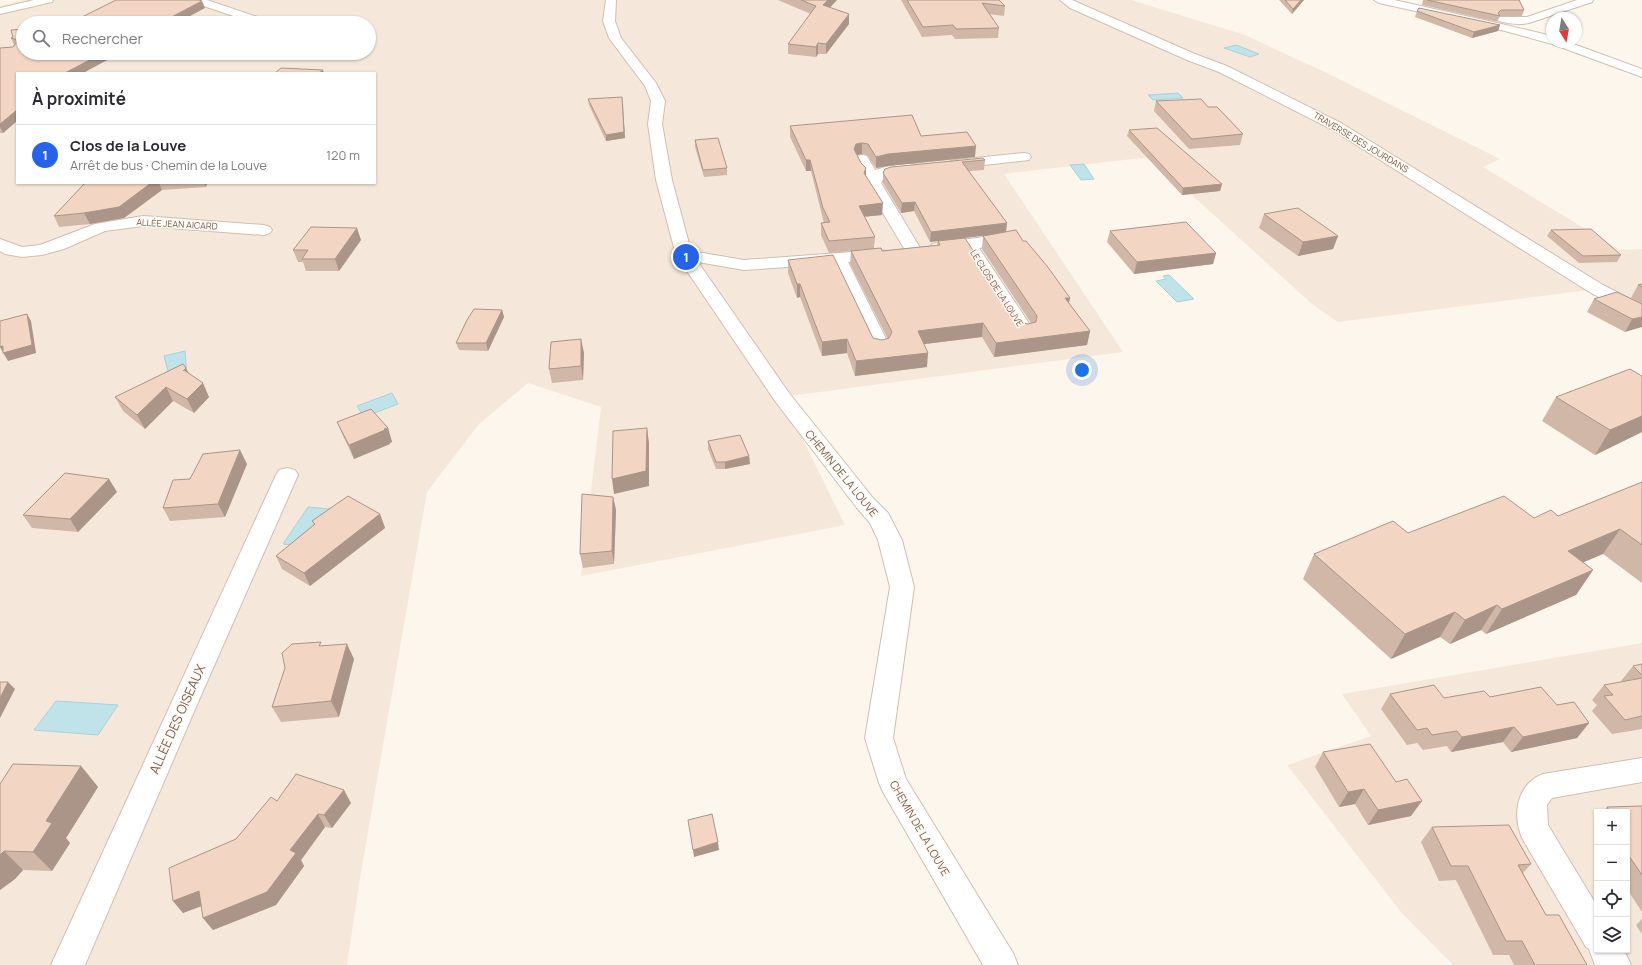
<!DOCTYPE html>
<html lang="fr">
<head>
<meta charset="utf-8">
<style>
  :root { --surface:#fff; --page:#f7f7f7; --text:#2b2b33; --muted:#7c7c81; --line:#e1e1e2; --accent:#2563eb }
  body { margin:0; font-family:Manrope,sans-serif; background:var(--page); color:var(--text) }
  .controls { position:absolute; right:12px; bottom:12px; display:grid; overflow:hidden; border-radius:0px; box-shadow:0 1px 3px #0004 }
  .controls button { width:36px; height:36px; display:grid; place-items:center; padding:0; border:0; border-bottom:1px solid var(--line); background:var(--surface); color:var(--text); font:20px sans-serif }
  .compass { position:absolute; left:1546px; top:12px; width:36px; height:36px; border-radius:50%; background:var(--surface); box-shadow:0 1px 3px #0004; rotate:169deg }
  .you { position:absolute; left:1082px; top:370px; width:14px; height:14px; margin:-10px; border:3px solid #fff; border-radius:50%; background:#1a73e8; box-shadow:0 0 0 6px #1a73e833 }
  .badge { display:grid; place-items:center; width:26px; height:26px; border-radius:50%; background:var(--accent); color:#fff; font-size:13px; font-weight:700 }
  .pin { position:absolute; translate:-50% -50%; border:2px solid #fff; box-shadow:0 1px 4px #0006 }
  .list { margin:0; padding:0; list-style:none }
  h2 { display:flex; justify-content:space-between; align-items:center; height:52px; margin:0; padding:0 16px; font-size:17px }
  h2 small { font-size:13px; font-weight:400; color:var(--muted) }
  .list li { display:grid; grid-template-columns:26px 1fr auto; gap:12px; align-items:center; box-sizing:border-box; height:60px; padding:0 16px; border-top:1px solid var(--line) }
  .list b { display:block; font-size:15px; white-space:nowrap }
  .list p { margin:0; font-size:13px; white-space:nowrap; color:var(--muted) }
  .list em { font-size:13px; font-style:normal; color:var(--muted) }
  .icon { flex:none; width:22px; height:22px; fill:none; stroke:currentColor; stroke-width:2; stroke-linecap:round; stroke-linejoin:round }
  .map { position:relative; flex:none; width:1642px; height:965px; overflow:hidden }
  .search { position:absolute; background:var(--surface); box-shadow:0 1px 3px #0004; left:16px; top:16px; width:360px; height:44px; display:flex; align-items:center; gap:10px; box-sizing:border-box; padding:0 14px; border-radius:22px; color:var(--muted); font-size:15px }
  .panel { position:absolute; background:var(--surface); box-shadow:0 1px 3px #0004; left:16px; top:72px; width:360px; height:112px; border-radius:0px }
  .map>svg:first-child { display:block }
  .residential { fill:#f5e8da; fill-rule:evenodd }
  .water { fill:#bfe3e8; stroke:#a5d3da }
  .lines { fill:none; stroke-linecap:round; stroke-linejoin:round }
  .minor-casing { stroke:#d1beb0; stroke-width:2 }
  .minor { fill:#fff; fill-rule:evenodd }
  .wall { fill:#d1b7a8 }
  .shaded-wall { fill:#aa9588 }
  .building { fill:#f3d5c3; stroke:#aa9588 }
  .labels { text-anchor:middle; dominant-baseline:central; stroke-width:3; stroke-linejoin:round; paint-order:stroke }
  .far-street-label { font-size:9px; fill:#7a5c4d; stroke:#fffaf3 }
  .street-label { font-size:11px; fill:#7a5c4d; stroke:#fffaf3 }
  .near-street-label { font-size:13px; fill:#7a5c4d; stroke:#fffaf3 }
</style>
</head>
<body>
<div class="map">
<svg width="1642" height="965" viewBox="0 0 1642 965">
  <rect width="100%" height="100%" fill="#fdf6ec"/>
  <g class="residential">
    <path d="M 23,0 L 1131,0 L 1245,35 L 1331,75 L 1500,159 L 1483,167 L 1620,250 L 1642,249 L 1642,315 L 1597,289 L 1338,322 L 1312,304 L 1150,157 L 1004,174 L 1123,352 L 782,397 L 845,525 L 581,576 L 601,407 L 528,383 L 479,424 L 427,492 L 360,878 L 347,965 L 0,965 L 0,6 ZM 23,23 L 369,23 L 369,53 L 23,53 ZM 17,73 L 375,73 L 375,183 L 17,183 Z"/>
    <path d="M 1642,643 L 1642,965 L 1453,965 L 1401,912 L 1287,765 L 1371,736 L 1342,694 ZM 1597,812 L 1627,812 L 1627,950 L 1597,950 Z"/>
  </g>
  <g class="water">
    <polygon points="1236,45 1259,54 1250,57 1224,48"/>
    <polygon points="1178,93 1183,98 1153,100 1148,95"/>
    <polygon points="1084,164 1094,179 1081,180 1070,165"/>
    <polygon points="1169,275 1194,299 1177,302 1156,281 1166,279 1163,276"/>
    <polygon points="185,351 187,376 170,378 164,356"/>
    <polygon points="392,393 398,404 364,417 357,406"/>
    <polygon points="308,507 330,509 308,541 292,545 283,544"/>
    <polygon points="56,701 118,705 98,735 34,730"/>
  </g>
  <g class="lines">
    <g class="minor-casing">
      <g id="minor">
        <polygon points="34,0 53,0 52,2 0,14 0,8"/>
        <polygon points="191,0 207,0 269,21 271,23 254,23 192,2"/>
        <polygon points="606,0 616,0 615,21 621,38 656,83 665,101 662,124 672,180 691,251 744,260 880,250 886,251 888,255 886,259 848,262 890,347 888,351 881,353 874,351 872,347 832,264 744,270 698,262 789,393 873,498 888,513 902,540 914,587 893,738 906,779 1013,953 1018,965 983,965 883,792 879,783 865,738 890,587 878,540 870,523 857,508 775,401 676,255 656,180 648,124 651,101 645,86 609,38 603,21"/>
        <polygon points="1060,0 1072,0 1195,54 1227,66 1341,123 1603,285 1642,305 1642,317 1636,316 1591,293 1331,129 1219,72 1187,60 1070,8"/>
        <polygon points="1374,0 1394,0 1506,25 1552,36 1552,42 1568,42 1642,69 1642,77 1552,44 1505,31 1379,3"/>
        <path d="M 1577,0 L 1593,0 L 1592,2 L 1529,23 C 1519,25 1509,24 1499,21 L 1497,19 L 1499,17 L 1527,17 Z"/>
        <polygon points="1024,153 1029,154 1031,157 1029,160 956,168 951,167 949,164 951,161 956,160"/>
        <path d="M 862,155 L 867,156 L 875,170 C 888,166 906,162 919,165 L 921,168 L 919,171 L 884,177 L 881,183 L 922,251 L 920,255 L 914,256 L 908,255 L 865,183 L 868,179 L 862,173 L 855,159 L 857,156 Z"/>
        <polygon points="143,216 264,225 270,227 272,230 270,233 264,235 143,226 105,231 64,249 42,255 22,257 5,254 0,251 0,239 22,247 40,245 95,224"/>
        <polygon points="1008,234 1014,236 1016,239 1014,242 979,248 1034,331 1032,335 1025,337 1018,335 964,250 938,253 932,252 930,248 932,244 938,243"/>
        <polygon points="287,468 295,470 298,475 196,707 85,965 51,965 276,475 279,470"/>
        <path d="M 1642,758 L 1642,782 L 1552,798 L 1547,805 L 1548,825 L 1597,906 L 1597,950 L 1624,950 L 1631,965 L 1595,965 L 1589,949 L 1586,947 L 1522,838 C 1512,814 1517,784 1543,774 Z"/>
      </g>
    </g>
    <use href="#minor" class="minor"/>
  </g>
  <g class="wall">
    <polygon points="778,0 837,0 830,7 849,24 826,54 818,54 816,57 788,54 788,44 811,14"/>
    <polygon points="901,0 999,0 1005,6 1004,16 989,14 999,28 998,38 955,39 952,35 922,37"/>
    <polygon points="1279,0 1304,0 1292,14"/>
    <polygon points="1423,0 1519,0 1524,10 1522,16 1499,16 1500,16 1497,22 1422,5"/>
    <polygon points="1417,11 1500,25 1498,31 1472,38 1415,17"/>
    <polygon points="13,37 120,53 83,73 17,73 17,121 3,133 0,133 0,48 13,47 14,45 11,38"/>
    <polygon points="588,99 623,103 625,138 606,141 589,105"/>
    <polygon points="1156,101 1208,107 1243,134 1240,145 1189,149 1154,111"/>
    <polygon points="790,126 921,136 975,157 888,166 876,168 867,155 862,154 857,155 861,163 866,168 866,176 882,215 864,217 875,237 874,248 882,251 937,245 938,241 1019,322 1028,324 1031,323 982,249 983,236 989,235 930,242 914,211 901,213 883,183 883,173 885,169 985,160 984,170 969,171 1006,232 1023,241 1070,298 1069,303 1090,331 1087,345 994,357 982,337 924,344 927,367 855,376 847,353 822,356 800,297 797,298 788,273 788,260 873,338 882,340 888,339 850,264 851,251 829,253 821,235 821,223 824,223 811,171 806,171 790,137"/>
    <polygon points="1129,130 1222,184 1220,191 1182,195 1127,136"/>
    <polygon points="695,140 727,168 727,175 704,177 695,147"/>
    <polygon points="85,183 207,183 206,187 162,190 124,218 90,224 59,227 54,216"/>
    <polygon points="1264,214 1338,236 1333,249 1298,256 1259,228"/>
    <polygon points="1551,230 1621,255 1617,262 1579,263 1547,236"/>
    <polygon points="1110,231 1216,253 1213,264 1134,274 1107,242"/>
    <polygon points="361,240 339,271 306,271 303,262 298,262 293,250"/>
    <polygon points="1642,284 1642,304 1631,298 1638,285"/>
    <polygon points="1594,299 1642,304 1625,332 1587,312"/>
    <polygon points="502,310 504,317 488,351 459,350 456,343"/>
    <polygon points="584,353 583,380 552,383 549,369"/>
    <polygon points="189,373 209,397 194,413 173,401 145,429 123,411 115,397"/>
    <polygon points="1642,376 1642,432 1595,455 1542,421 1556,397"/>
    <polygon points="337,422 388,428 392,442 390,443 390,444 354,459 343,436"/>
    <polygon points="708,441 749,456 750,464 725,469 716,469 708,449"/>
    <polygon points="247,464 225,517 170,521 163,508 190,479"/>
    <polygon points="1642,482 1642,583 1603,554 1583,562 1593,570 1576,595 1486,634 1481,630 1450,644 1440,637 1391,659 1303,579 1314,554 1408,533 1534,518 1558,516"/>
    <polygon points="117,492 78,532 32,528 23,515"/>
    <polygon points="613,497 616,510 614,564 583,568 580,554"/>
    <polygon points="380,514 385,528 310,586 282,569 276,556 314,525 312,521"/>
    <polygon points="322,646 354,659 339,717 281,722 272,707"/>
    <polygon points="1642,664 1642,729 1612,734 1592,711 1597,705 1592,700 1604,685 1622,682 1621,681 1633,666"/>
    <polygon points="1390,694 1444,698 1490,697 1557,705 1589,723 1577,738 1511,752 1503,742 1451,752 1447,746 1423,750 1417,743 1407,745 1381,709"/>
    <polygon points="1323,752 1411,816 1368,825 1355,804 1339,807 1315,767"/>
    <polygon points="81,766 98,787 66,838 70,843 52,871 23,870 15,879 0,890 0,784"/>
    <polygon points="277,801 351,803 332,828 325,827 301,860 304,866 276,905 213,930 203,918 202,906 183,913 173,901 236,839"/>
    <polygon points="1642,806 1642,912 1627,889 1627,812 1603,812 1607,807"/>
    <polygon points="1597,818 1597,827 1594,822"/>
    <polygon points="1432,827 1531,864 1523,873 1546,915 1575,965 1514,965 1509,955 1493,955 1456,880 1439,881 1421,842"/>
    <polygon points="1642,919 1642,934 1636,925"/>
  </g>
  <g class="shaded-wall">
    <polygon points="828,0 837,0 823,15 823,5"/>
    <polygon points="1301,0 1304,0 1292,14 1293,9"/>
    <polygon points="202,1 205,8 177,23 160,23"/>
    <polygon points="849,14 849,24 826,54 826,44"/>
    <polygon points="1500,25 1498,31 1472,38 1474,32"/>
    <polygon points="818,43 818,54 816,57 816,47"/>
    <polygon points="103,53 120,53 83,73 65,73"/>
    <polygon points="323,70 324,73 319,73"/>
    <polygon points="622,97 625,138 606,141 606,135"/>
    <polygon points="17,110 17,121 3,133 0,127 0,124"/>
    <polygon points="862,143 862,154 856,155 854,149 856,144"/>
    <polygon points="976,146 975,157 888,166 876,168 876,157 888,154"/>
    <polygon points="806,160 810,160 811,171 806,171"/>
    <polygon points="866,168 866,179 864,173"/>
    <polygon points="151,183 159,183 162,190 124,218 90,224 84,213"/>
    <polygon points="204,183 207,183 206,187"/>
    <polygon points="1222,184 1220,191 1182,195 1183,188"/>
    <polygon points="915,202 914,211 901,213 902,203"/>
    <polygon points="883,203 882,215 859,217 859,206"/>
    <polygon points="1007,223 1006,233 930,242 931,232"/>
    <polygon points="357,228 361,240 339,271 335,259"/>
    <polygon points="1338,236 1333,249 1298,256 1303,242"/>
    <polygon points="1216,253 1213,264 1134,274 1137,262"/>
    <polygon points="797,284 800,284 800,297 797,298"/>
    <polygon points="1065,298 1070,298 1067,311"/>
    <polygon points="502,310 504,317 488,351 486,343"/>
    <polygon points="27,314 31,321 36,353 8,361 0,347"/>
    <polygon points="1642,317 1642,327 1625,332 1632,319"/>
    <polygon points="983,323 982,337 917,345 918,331"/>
    <polygon points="1090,331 1087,345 994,357 996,343"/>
    <polygon points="581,339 584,353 583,380 581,366"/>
    <polygon points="847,339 847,353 822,356 822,342"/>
    <polygon points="928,353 927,367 855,376 856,361"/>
    <polygon points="186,368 193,382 183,371"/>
    <polygon points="203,383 209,397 194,413 187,399"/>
    <polygon points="166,387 173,401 145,429 137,415"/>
    <polygon points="1642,416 1642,432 1595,455 1610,430"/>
    <polygon points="388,428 392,442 390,443 390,444 354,459 349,445"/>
    <polygon points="647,428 649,443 649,486 614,494 612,479"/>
    <polygon points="240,450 247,464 225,517 218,504"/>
    <polygon points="749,456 750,464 725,469 725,462"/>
    <polygon points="109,479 117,492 78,532 70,519"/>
    <polygon points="613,497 616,510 614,564 612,551"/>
    <polygon points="380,514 385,528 310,586 304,573"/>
    <polygon points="1620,529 1603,554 1551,576 1568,551"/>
    <polygon points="1593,570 1576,595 1486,634 1502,609"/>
    <polygon points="1497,605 1481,630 1450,644 1465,620"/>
    <polygon points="1455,612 1440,637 1391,659 1405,634"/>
    <polygon points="347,644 354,659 339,717 331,701"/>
    <polygon points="8,682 15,689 0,718 0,698"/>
    <polygon points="1589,723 1577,738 1511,752 1523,737"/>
    <polygon points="1514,727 1503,742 1451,752 1462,737"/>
    <polygon points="81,766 98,787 66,838 70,843 52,871 33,852 46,821"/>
    <polygon points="1364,789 1355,804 1339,807 1348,792"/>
    <polygon points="344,790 351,803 332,828 324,815"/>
    <polygon points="1422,801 1411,816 1368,825 1378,810"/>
    <polygon points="318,814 325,827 301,860 304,866 276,905 213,930 203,918 290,850"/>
    <polygon points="718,842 719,850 694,857 693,850"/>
    <polygon points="4,851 23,870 15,879 0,890 0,855"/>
    <polygon points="199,891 209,903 183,913 173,901"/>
  </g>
  <g class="building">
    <polygon points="116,0 199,0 202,1 160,23 60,23 70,23"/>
    <polygon points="801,0 828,0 823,5 849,14 826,44 818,43 816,47 788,44 816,6"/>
    <polygon points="907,0 999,0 1005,6 982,3 999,28 956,29 953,25 923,27"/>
    <polygon points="1285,0 1301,0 1293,9"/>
    <polygon points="1427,0 1519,0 1524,10 1501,10 1498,13 1500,16"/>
    <polygon points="1419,8 1500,25 1474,32 1417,11"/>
    <polygon points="23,29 23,53 103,53 65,73 17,73 17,110 0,124 0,48 13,47 17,42 15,39 11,38 13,37 11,30"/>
    <polygon points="281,68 323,70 319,73 275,73"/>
    <polygon points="622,97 624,132 606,135 588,99"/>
    <polygon points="1201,99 1208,107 1217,107 1243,134 1192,139 1156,101"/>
    <polygon points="912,115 921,136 967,132 976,146 888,154 876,157 868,144 862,143 856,144 854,149 861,163 866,168 864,173 883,203 859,206 875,237 829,241 821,223 830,222 823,208 810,160 806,160 790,126"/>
    <polygon points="1157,128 1222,184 1183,188 1129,130"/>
    <polygon points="718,138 727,168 703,170 695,140"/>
    <polygon points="983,158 985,160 962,162 1007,223 931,232 915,202 902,203 883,173 885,169 891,167"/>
    <polygon points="85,183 151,183 119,207 84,213 54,216"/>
    <polygon points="1298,208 1338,236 1303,242 1264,214"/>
    <polygon points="1186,222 1216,253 1137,262 1110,231"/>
    <polygon points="311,227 357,228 335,259 302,259 308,250 293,250"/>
    <polygon points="1591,229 1621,255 1583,256 1551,230"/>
    <polygon points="1016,230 1023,241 1026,241 1047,266 1070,298 1065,298 1090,331 996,343 983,323 918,331 928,353 856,361 847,339 822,342 800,284 797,284 788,260 833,255 873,338 882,340 889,338 892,332 851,251 881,248 882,251 940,245 938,241 965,238 1019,322 1028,324 1036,322 1037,316 983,236"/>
    <polygon points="1642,284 1642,287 1638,285"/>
    <polygon points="1617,292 1642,304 1642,317 1632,319 1594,299"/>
    <polygon points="474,309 502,310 486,343 456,343 467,320"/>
    <polygon points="27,314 32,345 3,353 3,346 0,347 0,321"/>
    <polygon points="581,339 581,366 549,369 551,342"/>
    <polygon points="183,364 186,368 183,371 184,370 203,383 187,399 166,387 137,415 115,397"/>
    <polygon points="1630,369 1642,376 1642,416 1610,430 1556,397"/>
    <polygon points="371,409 388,428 384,429 385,430 349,445 337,422"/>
    <polygon points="647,428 646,471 612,479 613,431"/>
    <polygon points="740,435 749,456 725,462 716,462 708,441"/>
    <polygon points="240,450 218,504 163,508 173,480 190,479 203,454"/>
    <polygon points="65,473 109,479 70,519 23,515"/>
    <polygon points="1642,482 1642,545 1620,529 1568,551 1593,570 1502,609 1497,605 1465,620 1455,612 1405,634 1314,554 1393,521 1408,533 1504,496 1534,518 1551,510 1558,516"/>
    <polygon points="582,494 613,497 612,551 580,554"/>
    <polygon points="348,496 380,514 304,573 276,556 315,524 312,521"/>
    <polygon points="321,642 319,646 347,644 331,701 272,707 285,668 282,653 292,644"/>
    <polygon points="1642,664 1642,675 1633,666"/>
    <polygon points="1642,678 1642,716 1625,720 1604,696 1613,695 1604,685"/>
    <polygon points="0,682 8,682 0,698"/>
    <polygon points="1434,685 1444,698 1484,691 1490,697 1541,687 1557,705 1574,702 1589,723 1523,737 1514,727 1462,737 1457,731 1432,735 1427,728 1417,730 1390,694"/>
    <polygon points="1370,744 1396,782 1407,779 1422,801 1378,810 1364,789 1348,792 1323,752"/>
    <polygon points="13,764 81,766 46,821 52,823 33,852 4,851 0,855 0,784"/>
    <polygon points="296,774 344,790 324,815 318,814 290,850 296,853 267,892 203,918 199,891 173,901 169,868 236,839 271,797 277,801"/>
    <polygon points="1642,806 1642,875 1627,853 1627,839 1628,839 1627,837 1627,812 1610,812 1607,807"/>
    <polygon points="712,814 718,842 693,850 688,820"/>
    <polygon points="1509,825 1531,864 1518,865 1546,915 1559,915 1587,965 1535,965 1522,941 1506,941 1468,866 1451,866 1432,827"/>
  </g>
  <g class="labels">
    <g class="far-street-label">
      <text transform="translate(1361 142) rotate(31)">TRAVERSE DES JOURDANS</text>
      <text transform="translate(177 224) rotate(3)">ALLÉE JEAN AICARD</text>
      <text transform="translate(997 288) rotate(57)">LE CLOS DE LA LOUVE</text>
    </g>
    <g class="street-label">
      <text transform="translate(842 473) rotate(51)">CHEMIN DE LA LOUVE</text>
      <text transform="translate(920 828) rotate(60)">CHEMIN DE LA LOUVE</text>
    </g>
    <g class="near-street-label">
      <text transform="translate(177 719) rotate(-66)">ALLÉE DES OISEAUX</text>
    </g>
  </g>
</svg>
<div class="controls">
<button>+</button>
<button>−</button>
<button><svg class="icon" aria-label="locate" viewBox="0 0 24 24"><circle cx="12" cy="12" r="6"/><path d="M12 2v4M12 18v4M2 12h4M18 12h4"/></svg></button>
<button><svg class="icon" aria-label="layers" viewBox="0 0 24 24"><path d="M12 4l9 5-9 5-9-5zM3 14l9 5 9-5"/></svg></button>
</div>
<svg class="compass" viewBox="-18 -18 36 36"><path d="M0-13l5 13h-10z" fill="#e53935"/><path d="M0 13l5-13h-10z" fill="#7c7c81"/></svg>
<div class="you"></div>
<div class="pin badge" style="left:686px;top:257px">1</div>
<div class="search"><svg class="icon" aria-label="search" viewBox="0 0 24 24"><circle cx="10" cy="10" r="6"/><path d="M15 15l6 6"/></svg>Rechercher</div>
<section class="panel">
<h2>À proximité<small></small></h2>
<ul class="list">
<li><span class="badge">1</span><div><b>Clos de la Louve</b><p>Arrêt de bus · Chemin de la Louve</p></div><em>120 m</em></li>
</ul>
</section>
</div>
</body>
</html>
